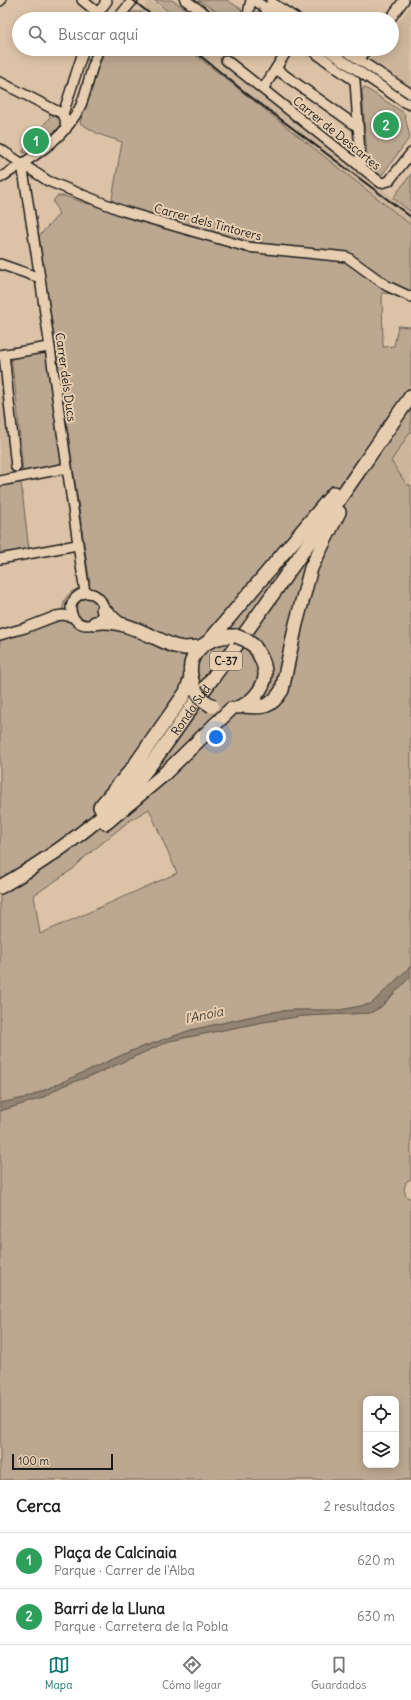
<!DOCTYPE html>
<html lang="es">
<head>
<meta charset="utf-8">
<style>
  :root { --surface:#fff; --page:#f2f2f2; --text:#222; --muted:#767676; --line:#e0e0e0; --accent:#0f766e }
  body { margin:0; font-family:Delius,sans-serif; background:var(--page); color:var(--text) }
  .controls { position:absolute; right:12px; bottom:12px; display:grid; overflow:hidden; border-radius:8px; box-shadow:0 2px 10px #0003 }
  .controls button { width:36px; height:36px; display:grid; place-items:center; padding:0; border:0; border-bottom:1px solid var(--line); background:var(--surface); color:var(--text); font:20px sans-serif }
  .scale { position:absolute; left:12px; bottom:10px; width:101px; box-sizing:border-box; padding-left:4px; border:2px solid #1c1c1c; border-top:0; font-size:11px; line-height:14px; white-space:nowrap; color:#1c1c1c; -webkit-text-stroke:3px #e8ceb0; paint-order:stroke }
  .you { position:absolute; left:216px; top:737px; width:14px; height:14px; margin:-10px; border:3px solid #fff; border-radius:50%; background:#1a73e8; box-shadow:0 0 0 6px #1a73e833 }
  .badge { display:grid; place-items:center; width:26px; height:26px; border-radius:50%; background:var(--accent); color:#fff; font-size:13px; font-weight:700 }
  .pin { position:absolute; translate:-50% -50%; border:2px solid #fff; box-shadow:0 1px 4px #0006 }
  .list { margin:0; padding:0; list-style:none }
  h2 { display:flex; justify-content:space-between; align-items:center; height:52px; margin:0; padding:0 16px; font-size:17px }
  h2 small { font-size:13px; font-weight:400; color:var(--muted) }
  .list li { display:grid; grid-template-columns:26px 1fr auto; gap:12px; align-items:center; box-sizing:border-box; height:56px; padding:0 16px; border-top:1px solid var(--line) }
  .list b { display:block; font-size:15px; white-space:nowrap }
  .list p { margin:0; font-size:13px; white-space:nowrap; color:var(--muted) }
  .list em { font-size:13px; font-style:normal; color:var(--muted) }
  .icon { flex:none; width:22px; height:22px; fill:none; stroke:currentColor; stroke-width:2; stroke-linecap:round; stroke-linejoin:round }
  .map { position:relative; flex:none; width:411px; height:1480px; overflow:hidden }
  .search { position:absolute; background:var(--surface); box-shadow:0 2px 10px #0003; left:12px; right:12px; top:12px; height:44px; display:flex; align-items:center; gap:10px; box-sizing:border-box; padding:0 14px; border-radius:22px; color:var(--muted); font-size:15px }
  .sheet { height:164px; background:var(--surface) }
  nav { display:flex; justify-content:space-around; align-items:center; box-sizing:border-box; height:56px; border-top:1px solid var(--line); background:var(--surface); font-size:11px; color:var(--muted) }
  nav a { display:grid; justify-items:center; gap:2px }
  nav .on { color:var(--accent) }
  .map>svg:first-child { display:block }
  .built { fill:#ccb59b }
  .green { fill:#bca790; stroke:#6c6256; fill-rule:evenodd }
  .water { fill:#928372; stroke:#635a50 }
  .lines { fill:none; stroke-linecap:round; stroke-linejoin:round }
  .minor-casing { stroke:#1c1c1c; stroke-width:12 }
  .highway-casing { stroke:#1c1c1c; stroke-width:16 }
  .minor { stroke:#e8ceb0; stroke-width:9 }
  .highway { stroke:#e8ceb0; stroke-width:13 }
  .rail { stroke:#1c1c1c; stroke-width:2 }
  .highway-bridge-casing { stroke:#1c1c1c; stroke-width:16; stroke-linecap:butt }
  .highway-bridge { stroke:#e8ceb0; stroke-width:13 }
  .labels { text-anchor:middle; dominant-baseline:central; stroke-width:4; stroke-linejoin:round; paint-order:stroke }
  .shield { fill:#e8ceb0; stroke:#595148; stroke-width:1 }
  .shield-label { font-size:11px; font-weight:bold; fill:#1c1c1c }
  .street-label { font-size:12px; fill:#1c1c1c; stroke:#e8ceb0 }
  .water-label { font-size:13px; font-style:italic; fill:#45403a; stroke:#e8ceb0 }
</style>
</head>
<body>
<div class="map">
<svg width="411" height="1480" viewBox="0 0 411 1480">
  <rect width="100%" height="100%" fill="#dcc3a7"/>
  <filter id="ink" filterUnits="userSpaceOnUse"><feTurbulence type="fractalNoise" baseFrequency=".025" numOctaves="2"/><feDisplacementMap in="SourceGraphic" scale="8" xChannelSelector="R" yChannelSelector="G"/><feConvolveMatrix kernelMatrix="1 2 1 2 8 2 1 2 1" color-interpolation-filters="sRGB"/></filter>
  <g filter="url(#ink)">
    <g class="built">
      <polygon points="149,0 151,0 174,19 150,19 141,12"/>
      <polygon points="411,6 411,88 370,59 378,49 392,49 392,31"/>
      <polygon points="188,49 211,49 411,212 411,225"/>
      <polygon points="10,363 21,466 13,468 13,475 0,477 0,365"/>
      <polygon points="411,431 411,485 407,485 391,461"/>
    </g>
    <g class="green">
      <polygon points="154,0 172,0 202,19 177,19"/>
      <polygon points="198,0 227,0 241,9 242,15 237,19 229,19"/>
      <polygon points="129,12 141,12 150,19 125,19"/>
      <path d="M 106,49 L 188,49 L 411,225 L 411,303 L 395,294 L 382,293 L 383,347 L 394,346 L 398,326 L 411,327 L 411,431 L 391,461 L 407,485 L 411,485 L 411,966 L 371,1004 L 340,1010 L 294,1010 L 271,1012 L 191,1030 L 131,1051 L 29,1097 L 1,1103 L 0,1103 L 0,640 L 62,620 C 62,595 68,591 90,584 L 39,236 L 59,214 L 53,201 L 57,196 L 64,196 L 85,203 L 108,207 L 112,199 L 122,142 L 98,134 L 80,123 L 95,74 ZM 149,809 L 177,873 L 40,934 L 34,895 L 73,869 L 85,857 L 129,821 Z"/>
      <polygon points="214,49 237,49 232,55 226,51 222,56"/>
      <polygon points="364,87 404,113 410,137 382,175 378,175 368,168 362,91"/>
      <polygon points="49,113 60,119 61,124 60,127 25,153 22,152 50,117"/>
      <polygon points="411,174 411,212 393,198"/>
      <polygon points="45,352 48,355 63,463 58,467 23,474 17,403 11,357"/>
      <polygon points="21,482 29,550 0,555 0,486"/>
      <path d="M 411,976 L 411,1179 L 406,1182 L 404,1189 L 406,1196 L 411,1199 L 411,1480 L 0,1480 L 0,1111 L 42,1098 L 62,1086 L 96,1074 L 169,1041 L 263,1022 L 303,1016 L 370,1013 L 381,1007 ZM 366,1399 L 396,1399 L 396,1465 L 366,1465 Z"/>
    </g>
    <polygon class="water" points="411,966 411,976 381,1007 370,1013 303,1016 263,1022 169,1041 96,1074 62,1086 42,1098 0,1111 0,1103 29,1097 131,1051 191,1030 271,1012 294,1010 340,1010 371,1004"/>
    <g class="lines">
      <g class="minor-casing">
        <g id="minor">
          <polyline points="82,0 98,13 107,1 105,0"/>
          <polyline points="185,0 213,19"/>
          <polyline points="254,0 282,19"/>
          <polyline points="0,1 1,0"/>
          <polyline points="271,2 297,19"/>
          <polyline points="117,19 133,0"/>
          <polyline points="247,19 251,0"/>
          <polyline points="256,19 268,14 272,7"/>
          <polyline points="390,19 404,0"/>
          <polyline points="310,49 355,81 361,168"/>
          <polyline points="326,49 404,102 411,105"/>
          <polyline points="343,49 411,94"/>
          <polyline points="226,60 381,183 389,181 411,153"/>
          <polyline points="359,60 367,49"/>
          <polyline points="276,69 358,127"/>
          <polyline points="0,82 63,114"/>
          <polyline points="263,89 288,49"/>
          <polyline points="66,129 65,119 63,114 84,49"/>
          <polyline points="0,149 48,181 123,211 247,247 347,257 387,286 411,297"/>
          <polyline points="22,164 40,278 85,593"/>
          <path d="M 0,178 C 31,158 65,140 81,105 C 88,87 91,67 99,49"/>
          <polyline points="0,264 40,278"/>
          <polyline points="4,354 16,467"/>
          <polyline points="0,355 49,347"/>
          <polyline points="0,481 67,468"/>
          <polyline points="0,559 77,545"/>
          <circle cx="87" cy="609" r="16"/>
          <polyline points="0,635 25,628 56,616 63,615 73,617"/>
        </g>
      </g>
      <g class="highway-casing">
        <g id="highway">
          <polyline points="103,609 118,623"/>
          <path d="M 95,623 C 120,617 151,637 174,646 L 184,648 L 200,647"/>
          <polyline points="211,639 334,493"/>
          <path d="M 193,684 C 182,653 208,635 236,636"/>
          <path d="M 243,706 C 263,708 271,708 282,690 L 296,624 L 311,568 L 339,512"/>
          <path d="M 239,707 C 251,704 264,688 265,676 C 266,665 260,655 254,646"/>
          <polyline points="100,807 132,769 186,692 191,677"/>
          <polyline points="106,823 162,776 231,709"/>
          <path id="s1" d="M 0,887 C 40,864 77,839 111,808 C 150,773 178,725 209,683 C 278,589 344,492 411,396"/>
        </g>
      </g>
      <use href="#minor" class="minor"/>
      <use href="#highway" class="highway"/>
      <g class="rail">
        <polyline points="133,0 156,19"/>
        <polyline points="192,49 247,94 411,217"/>
      </g>
      <g class="highway-bridge-casing">
        <g id="highway-bridge">
          <polyline points="236,636 246,640 254,646"/>
          <polyline points="196,691 203,700 212,706"/>
        </g>
      </g>
      <use href="#highway-bridge" class="highway-bridge"/>
    </g>
  </g>
  <g class="labels">
    <rect class="shield" x="210" y="652" width="32" height="18" rx="3"/>
    <g class="shield-label">
      <text x="226" y="661">C-37</text>
    </g>
    <g class="street-label">
      <text transform="translate(337 133) rotate(39)">Carrer de Descartes</text>
      <text transform="translate(208 222) rotate(15)">Carrer dels Tintorers</text>
      <text transform="translate(66 377) rotate(82)">Carrer dels Ducs</text>
      <text stroke="none"><textPath href="#s1" startOffset="263">Ronda Sud</textPath></text>
    </g>
    <g class="water-label">
      <text transform="translate(204 1015) rotate(-12)">l'Anoia</text>
    </g>
  </g>
</svg>
<div class="controls">
<button><svg class="icon" aria-label="locate" viewBox="0 0 24 24"><circle cx="12" cy="12" r="6"/><path d="M12 2v4M12 18v4M2 12h4M18 12h4"/></svg></button>
<button><svg class="icon" aria-label="layers" viewBox="0 0 24 24"><path d="M12 4l9 5-9 5-9-5zM3 14l9 5 9-5"/></svg></button>
</div>
<div class="scale">100 m</div>
<div class="you"></div>
<div class="pin badge" style="left:36px;top:141px;background:#2e9e5b">1</div>
<div class="pin badge" style="left:386px;top:125px;background:#2e9e5b">2</div>
<div class="search"><svg class="icon" aria-label="search" viewBox="0 0 24 24"><circle cx="10" cy="10" r="6"/><path d="M15 15l6 6"/></svg>Buscar aquí</div>
</div>
<section class="sheet">
<h2>Cerca<small>2 resultados</small></h2>
<ul class="list">
<li><span class="badge" style="background:#2e9e5b">1</span><div><b>Plaça de Calcinaia</b><p>Parque · Carrer de l'Alba</p></div><em>620 m</em></li>
<li><span class="badge" style="background:#2e9e5b">2</span><div><b>Barri de la Lluna</b><p>Parque · Carretera de la Pobla</p></div><em>630 m</em></li>
</ul>
</section>
<nav>
<a class="on"><svg class="icon" aria-label="map" viewBox="0 0 24 24"><path d="M3 6l6-2 6 2 6-2v14l-6 2-6-2-6 2zM9 4v14M15 6v14"/></svg>Mapa</a>
<a><svg class="icon" aria-label="directions" viewBox="0 0 24 24"><path d="M12 3l9 9-9 9-9-9zM9 14v-3h6M13 9l2 2-2 2"/></svg>Cómo llegar</a>
<a><svg class="icon" aria-label="saved" viewBox="0 0 24 24"><path d="M7 4h10v16l-5-4-5 4z"/></svg>Guardados</a>
</nav>
</body>
</html>
